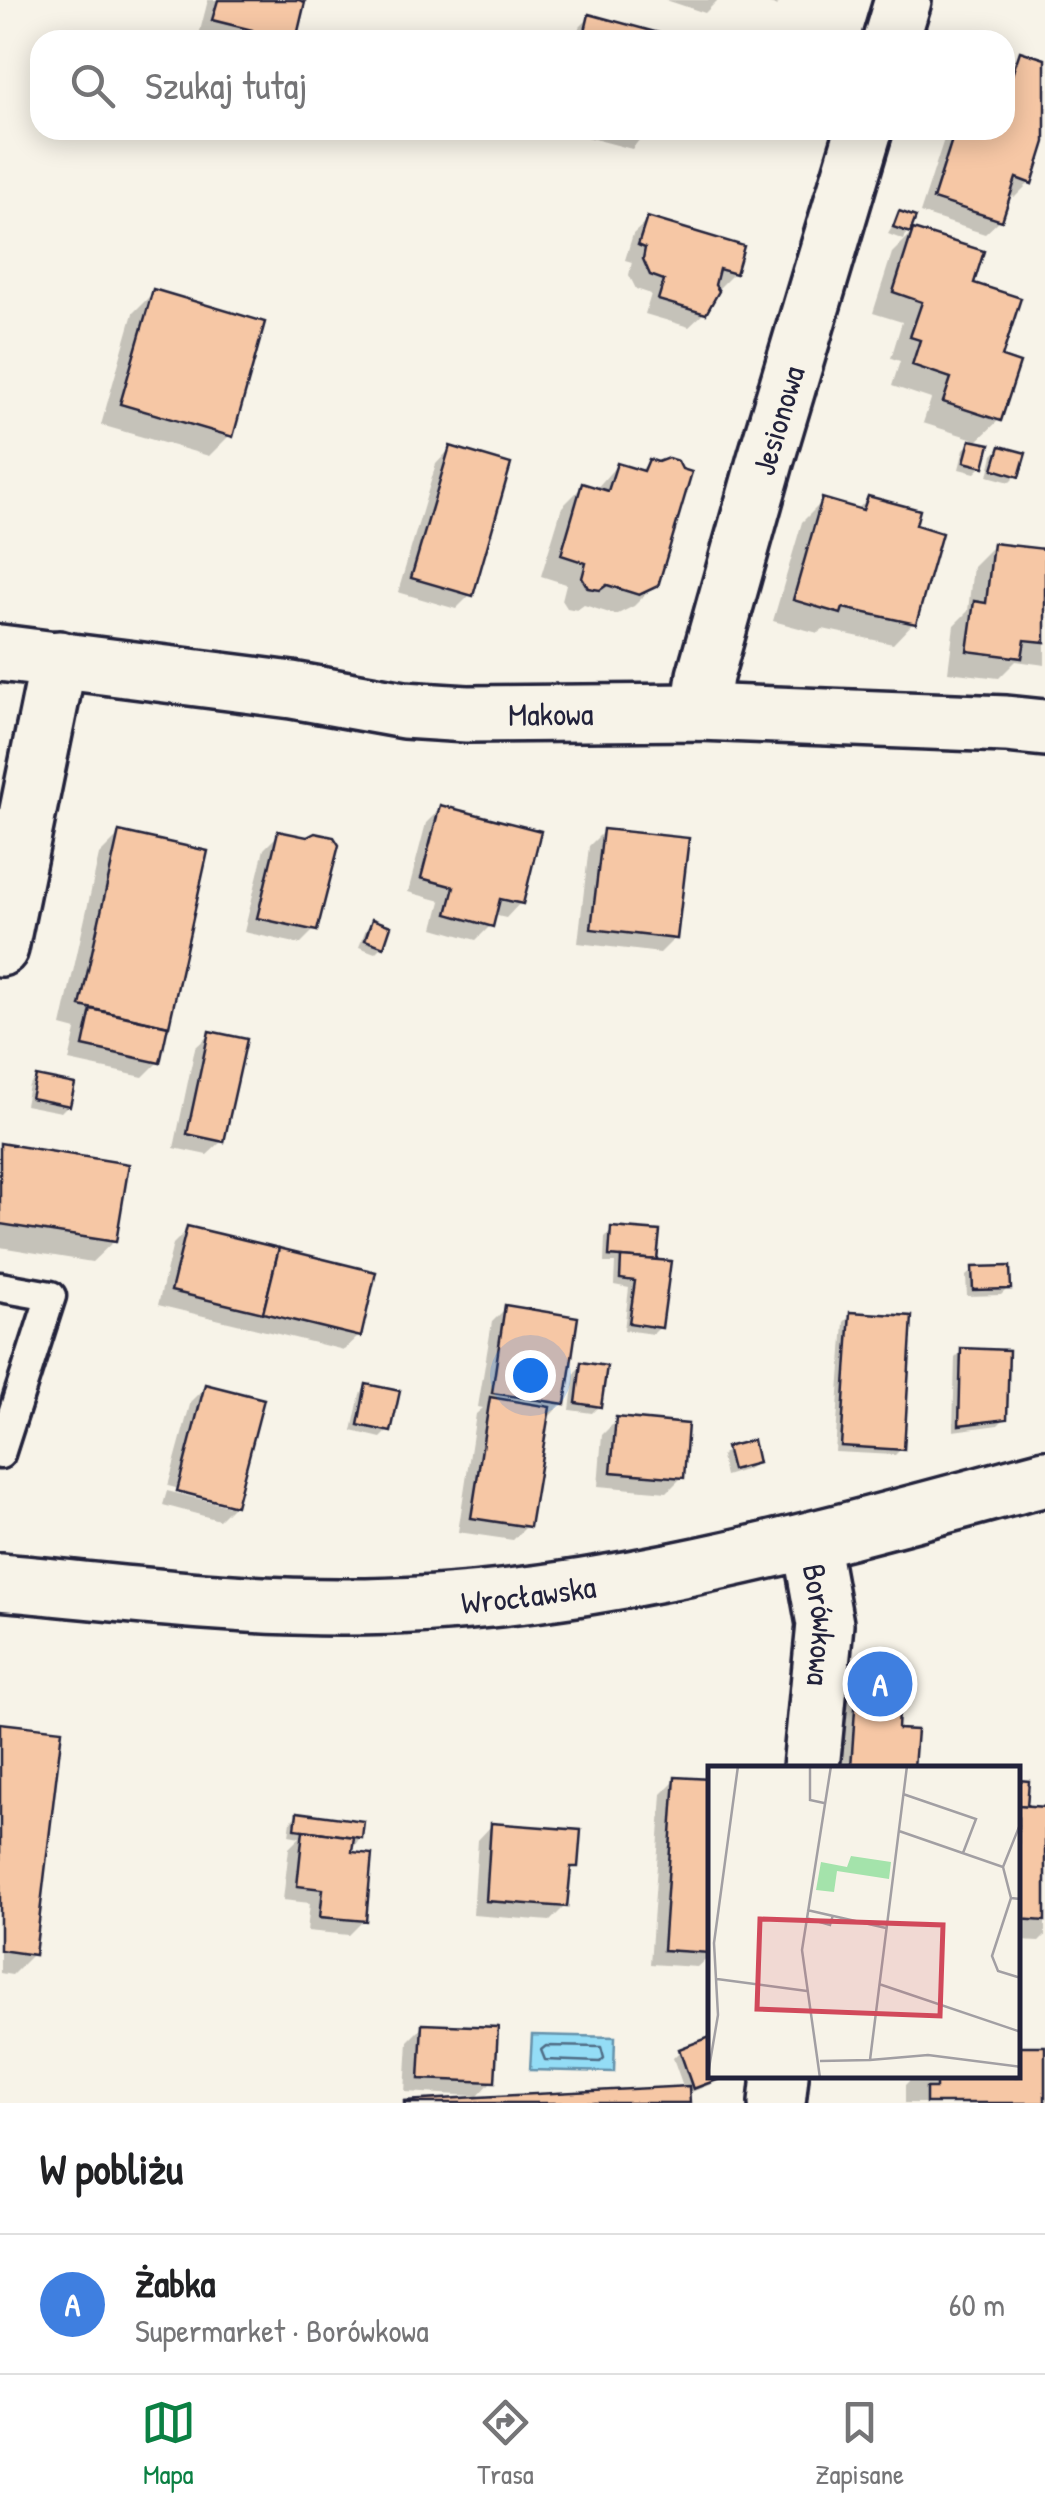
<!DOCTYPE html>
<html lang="pl">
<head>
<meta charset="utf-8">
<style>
  :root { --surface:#fff; --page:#f6f6f6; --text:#202124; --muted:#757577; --line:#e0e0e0; --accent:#0b8043 }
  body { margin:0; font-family:"Patrick Hand",sans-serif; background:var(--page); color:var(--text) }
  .you { position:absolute; left:530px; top:1375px; width:35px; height:35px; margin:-25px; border:8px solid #fff; border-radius:50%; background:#1a73e8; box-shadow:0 0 0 15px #1a73e833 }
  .badge { display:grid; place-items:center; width:65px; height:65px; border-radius:50%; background:var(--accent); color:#fff; font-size:32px; font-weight:700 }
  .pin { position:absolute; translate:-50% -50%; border:5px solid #fff; box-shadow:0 2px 10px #0006 }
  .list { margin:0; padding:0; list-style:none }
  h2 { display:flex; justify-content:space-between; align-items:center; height:130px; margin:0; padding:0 40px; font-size:42px }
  h2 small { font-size:32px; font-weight:400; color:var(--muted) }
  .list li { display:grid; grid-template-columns:65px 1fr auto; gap:30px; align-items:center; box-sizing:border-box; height:140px; padding:0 40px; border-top:2px solid var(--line) }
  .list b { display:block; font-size:38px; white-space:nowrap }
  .list p { margin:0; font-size:32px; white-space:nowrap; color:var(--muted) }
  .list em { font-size:32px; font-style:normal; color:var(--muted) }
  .icon { flex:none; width:55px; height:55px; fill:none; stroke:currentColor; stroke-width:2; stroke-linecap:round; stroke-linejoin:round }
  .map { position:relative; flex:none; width:1045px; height:2103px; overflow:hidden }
  .search { position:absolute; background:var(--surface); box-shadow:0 5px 25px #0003; left:30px; right:30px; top:30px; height:110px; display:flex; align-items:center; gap:25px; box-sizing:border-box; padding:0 35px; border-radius:30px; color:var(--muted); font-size:38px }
  .sheet { height:270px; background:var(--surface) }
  nav { display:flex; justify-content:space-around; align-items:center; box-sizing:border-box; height:140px; border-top:2px solid var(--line); background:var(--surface); font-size:28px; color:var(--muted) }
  nav a { display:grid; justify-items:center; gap:5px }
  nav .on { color:var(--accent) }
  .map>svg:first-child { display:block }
  .water { fill:#94ddf6; stroke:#6692ab; stroke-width:2.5 }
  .shadow { fill:#0003 }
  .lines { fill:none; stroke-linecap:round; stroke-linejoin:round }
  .shore { stroke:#506d86; stroke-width:2.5 }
  .building { fill:#f6c7a5; stroke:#22223b; stroke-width:2.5 }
  .lane-casing { stroke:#22223b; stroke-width:35 }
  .street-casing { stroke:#22223b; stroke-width:62 }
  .secondary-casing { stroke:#22223b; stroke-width:62 }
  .lane { stroke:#f7f3e8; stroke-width:28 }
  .street { stroke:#f7f3e8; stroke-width:55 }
  .secondary { stroke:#f7f3e8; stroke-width:55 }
  .labels { text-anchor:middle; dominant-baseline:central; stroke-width:8; stroke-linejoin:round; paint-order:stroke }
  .street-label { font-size:32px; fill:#22223b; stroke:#f7f3e8 }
  .inset-road { fill:none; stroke:#a29fa3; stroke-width:2.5 }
  .view { fill:#d1495b; fill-opacity:0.15; stroke:#d1495b; stroke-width:5 }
  .inset-edge { fill:none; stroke:#22223b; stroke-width:5 }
</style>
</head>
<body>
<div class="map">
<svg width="1045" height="2103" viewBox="0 0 1045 2103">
  <rect width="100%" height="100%" fill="#f7f3e8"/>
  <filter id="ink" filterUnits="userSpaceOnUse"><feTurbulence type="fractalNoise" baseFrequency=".01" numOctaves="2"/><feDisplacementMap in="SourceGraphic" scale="20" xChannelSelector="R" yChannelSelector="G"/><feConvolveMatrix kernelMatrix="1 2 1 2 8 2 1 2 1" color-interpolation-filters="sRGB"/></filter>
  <g filter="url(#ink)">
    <polygon class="water" points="532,2035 615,2037 614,2072 530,2070"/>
    <g class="shadow">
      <polygon points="208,0 289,0 293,40 220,40 199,35"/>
      <polygon points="666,0 718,0 705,13"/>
      <polygon points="755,0 782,0 776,6"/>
      <polygon points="590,17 670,40 573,40 575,32"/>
      <polygon points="1021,54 1045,62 1045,143 1042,142 1030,182 1015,197 1008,194 1000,220 985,234 920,213 947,130 1005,130 1005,73"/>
      <polygon points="560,130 647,130 632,149"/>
      <polygon points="900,214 912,218 904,240 888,234"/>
      <polygon points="648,220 734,273 719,288 712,286 704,313 689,327 645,314 651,294 636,289 629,275 632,262 625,260 633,234"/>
      <polygon points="913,232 971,285 999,358 999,420 975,443 982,466 975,473 959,469 964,449 974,439 923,423 931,399 892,386 900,361 891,358 902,322 873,313 892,253"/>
      <polygon points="154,292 230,435 209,456 101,425 133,313"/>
      <polygon points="1000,448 1017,475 1010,482 988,476 993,455"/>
      <polygon points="450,449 471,594 456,609 398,592 436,464"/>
      <polygon points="649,462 656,584 634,606 616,615 584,605 577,610 567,608 562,600 566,584 541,576 562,507 583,486 596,489 617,465 639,472"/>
      <polygon points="868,498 913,527 914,622 893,644 823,629 818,633 773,621 802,522 823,501 856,511"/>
      <polygon points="994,545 1045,552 1045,665 1016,661 999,678 948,672 954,625 968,611 973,566"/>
      <polygon points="441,808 520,903 506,918 493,915 491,925 476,940 434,928 441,901 408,892 426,823"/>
      <polygon points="604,831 675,938 660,953 578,943 589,846"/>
      <polygon points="120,834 166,1025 158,1062 143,1077 69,1061 76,1030 61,1026 99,855"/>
      <polygon points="279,834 315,929 300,944 244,932 264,849"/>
      <polygon points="372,922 382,946 375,953 359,947 366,929"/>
      <polygon points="210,1034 222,1141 207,1155 174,1148 195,1048"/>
      <polygon points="36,1078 68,1105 61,1112 25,1105 29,1085"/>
      <polygon points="0,1145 114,1241 92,1262 0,1247"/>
      <polygon points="188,1229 359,1336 344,1350 158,1305 173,1244"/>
      <polygon points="612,1230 655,1262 660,1327 653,1334 624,1330 629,1288 614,1285 615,1263 604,1263 605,1237"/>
      <polygon points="973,1270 1008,1288 1001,1295 967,1296 966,1276"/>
      <polygon points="506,1308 562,1403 548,1418 528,1525 513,1540 458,1532 476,1414 483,1408 478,1407 492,1322"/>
      <polygon points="851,1315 902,1448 895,1455 835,1452 844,1322"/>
      <polygon points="962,1351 1005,1418 998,1425 953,1431 955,1358"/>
      <polygon points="582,1365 599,1406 592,1413 570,1410 575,1372"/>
      <polygon points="206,1386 234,1505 219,1520 163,1505 167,1491 228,1506 228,1501 168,1486 191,1401"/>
      <polygon points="366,1387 388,1431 381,1438 352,1431 360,1394"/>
      <polygon points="617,1420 682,1477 667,1492 598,1486 602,1435"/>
      <polygon points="728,1449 755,1462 748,1469 725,1476 721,1456"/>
      <polygon points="859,1668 912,1768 833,1768 838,1689"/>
      <polygon points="0,1725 33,1954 12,1975 0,1973"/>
      <polygon points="676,1780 710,1782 710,1955 697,1967 650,1964 662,1794"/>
      <polygon points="1018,1783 1027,1783 1021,1808 1045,1810 1045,1936 1039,1942 1018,1941"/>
      <polygon points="298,1814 360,1837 350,1854 364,1920 349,1935 307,1931 310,1903 283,1900 289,1848 300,1837 289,1835 291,1821"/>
      <polygon points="492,1825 575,1866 568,1874 565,1906 550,1921 473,1915 478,1840"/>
      <polygon points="423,2026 492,2081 478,2096 405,2092 408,2041"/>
      <polygon points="710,2040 710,2076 731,2076 687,2094 687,2103 419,2103 684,2089 673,2058 680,2051"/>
      <polygon points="1021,2049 1045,2051 1045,2103 905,2103 905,2085 914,2076 1018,2076 1018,2053"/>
    </g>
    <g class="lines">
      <polygon class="shore" points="546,2046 601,2047 604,2058 600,2062 545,2060 541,2050"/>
    </g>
    <g class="building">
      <polygon points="218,0 299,0 305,2 296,40 249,40 252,30 212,20"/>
      <polygon points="589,14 674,37 673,40 583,40"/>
      <polygon points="1020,51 1045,59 1045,142 1032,184 1016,178 1002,221 933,199 955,130 1005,130 1005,76 1011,78"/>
      <polygon points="899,211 916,217 910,233 893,227"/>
      <polygon points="647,217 744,246 736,274 719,269 715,285 719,291 706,314 658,300 664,280 650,275 643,259 645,248 638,245"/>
      <polygon points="913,229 984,251 974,283 1021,298 1002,357 1020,363 1001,421 943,402 951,378 912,365 920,340 910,337 922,302 893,292"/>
      <polygon points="153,289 265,322 233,437 120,404"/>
      <polygon points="970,440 990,444 984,467 964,462"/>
      <polygon points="450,446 511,464 473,596 411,578"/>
      <polygon points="1000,446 1026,453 1019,477 993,469"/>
      <polygon points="668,458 678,461 682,469 692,472 658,586 639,595 607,585 600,590 588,588 582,578 586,563 561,555 582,483 608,491 617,463 644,471 649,459 658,462"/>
      <polygon points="868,496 920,510 916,525 942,533 916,624 843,608 841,614 793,600 822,498 863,510"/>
      <polygon points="993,543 1045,549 1045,642 1025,640 1022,658 967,651 974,601 986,603"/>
      <polygon points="440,805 541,831 523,904 500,899 493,927 447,914 454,887 421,878"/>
      <polygon points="603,829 689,838 677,939 591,929"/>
      <polygon points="119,831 208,851 169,1026 80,1006"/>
      <polygon points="278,831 307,837 315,833 334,837 339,845 317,931 257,918"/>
      <polygon points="372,919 391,926 384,947 365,940"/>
      <polygon points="91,1009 168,1026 160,1063 83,1046"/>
      <polygon points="209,1031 247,1039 224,1142 187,1134"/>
      <polygon points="36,1076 75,1084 70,1106 31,1098"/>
      <polygon points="0,1143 129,1164 116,1242 0,1224"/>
      <polygon points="187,1226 279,1248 263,1313 171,1291"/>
      <polygon points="611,1227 660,1231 657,1260 609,1256"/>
      <polygon points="279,1248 376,1272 361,1337 263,1313"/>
      <polygon points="621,1257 671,1261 662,1328 629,1323 635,1281 620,1279"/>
      <polygon points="1010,1266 1011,1289 973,1290 972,1267"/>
      <polygon points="505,1305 578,1317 565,1404 492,1393"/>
      <polygon points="850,1312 912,1316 904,1450 841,1446"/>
      <polygon points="961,1348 1009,1350 1007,1419 959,1425"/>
      <polygon points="581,1362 607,1366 601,1407 576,1403"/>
      <polygon points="205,1384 264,1399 236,1506 177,1491"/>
      <polygon points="366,1384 400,1391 391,1432 358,1425"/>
      <polygon points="490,1397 550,1407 530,1527 471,1518"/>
      <polygon points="616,1417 688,1424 684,1478 611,1472"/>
      <polygon points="753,1440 758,1463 732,1470 726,1447"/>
      <polygon points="858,1665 901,1668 898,1729 917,1730 914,1768 851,1768"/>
      <polygon points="0,1723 62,1730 35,1955 0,1950"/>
      <polygon points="675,1777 710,1779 710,1953 663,1950"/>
      <polygon points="1018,1780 1029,1781 1027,1806 1018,1805"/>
      <polygon points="1018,1805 1045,1807 1045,1921 1018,1919"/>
      <polygon points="297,1812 364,1821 362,1838 295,1829"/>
      <polygon points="491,1823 581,1830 578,1867 571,1867 567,1907 486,1901"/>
      <polygon points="303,1830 354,1837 352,1852 372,1854 366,1921 320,1917 323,1889 297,1886"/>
      <polygon points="422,2024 498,2027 495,2082 419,2079"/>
      <polygon points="710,2037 710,2076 727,2076 693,2089 679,2049"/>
      <polygon points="1020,2046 1045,2046 1045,2103 926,2103 926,2088 936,2088 936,2076 1018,2076"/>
      <polygon points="689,2086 690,2103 404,2103 404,2101"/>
    </g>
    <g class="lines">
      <g class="lane-casing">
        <polyline id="lane" points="0,1287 51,1296 0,1454"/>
      </g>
      <g class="street-casing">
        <g id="street">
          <polyline points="891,40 903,0"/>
          <path id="s1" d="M 0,653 L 292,690 L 404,710 L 467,714 L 700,712 L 1006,724 L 1045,728"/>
          <path id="s2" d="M 700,712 L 705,676 L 765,462 L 864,130"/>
          <polyline points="0,948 59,659"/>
          <path id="s3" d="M 810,1541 L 825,1624 L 811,1768"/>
          <polyline points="777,2103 780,2076"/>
        </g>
      </g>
      <g class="secondary-casing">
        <g id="secondary">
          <path id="s4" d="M 0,1582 C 113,1592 227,1607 340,1607 C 580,1608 815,1540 1045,1478"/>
        </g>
      </g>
      <use href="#lane" class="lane"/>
      <use href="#street" class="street"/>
      <use href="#secondary" class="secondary"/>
    </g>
  </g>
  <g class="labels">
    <g class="street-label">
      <text stroke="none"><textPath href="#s2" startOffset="302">Jesionowa</textPath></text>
      <text stroke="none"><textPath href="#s1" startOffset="555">Makowa</textPath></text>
      <text stroke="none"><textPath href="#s4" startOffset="530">Wrocławska</textPath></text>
      <text stroke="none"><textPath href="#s3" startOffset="85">Borówkowa</textPath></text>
    </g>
  </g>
  <g transform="translate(708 1766)">
    <rect width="312" height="312" fill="#f7f3e8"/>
    <path d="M 143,90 L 183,96 L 181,113 L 129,105 L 126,126 L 108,124 L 113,96 L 139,101 Z" fill="#a4e3ab"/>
    <path class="inset-road" d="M 102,0 L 102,34 L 116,37M 195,28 L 268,53 L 255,87M 191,65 L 295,101 L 303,132 L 313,133M 295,101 L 313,56M 303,132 L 284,190 L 290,205 L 313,212M 99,144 L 178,162M 98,152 L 122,159 L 125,149M 9,213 L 99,225M 171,218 L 313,266M 162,294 L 220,289 L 313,301M 112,295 L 162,294 L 199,0M 0,308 L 10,249 L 6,177 L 30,0M 112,312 L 94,184 L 123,0"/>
    <path class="view" d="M 52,153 L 235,159 L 232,250 L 49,243 Z"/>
    <rect width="312" height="312" class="inset-edge"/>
  </g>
</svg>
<div class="you"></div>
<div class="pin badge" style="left:880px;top:1684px;background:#3f7fe0">A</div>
<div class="search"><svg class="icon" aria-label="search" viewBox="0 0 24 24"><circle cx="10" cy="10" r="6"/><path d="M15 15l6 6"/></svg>Szukaj tutaj</div>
</div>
<section class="sheet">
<h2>W pobliżu<small></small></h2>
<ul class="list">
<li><span class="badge" style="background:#3f7fe0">A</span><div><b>Żabka</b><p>Supermarket · Borówkowa</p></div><em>60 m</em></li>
</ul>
</section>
<nav>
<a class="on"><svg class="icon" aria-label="map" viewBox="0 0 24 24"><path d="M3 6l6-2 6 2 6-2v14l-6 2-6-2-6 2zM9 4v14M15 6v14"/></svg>Mapa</a>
<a><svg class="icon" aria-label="directions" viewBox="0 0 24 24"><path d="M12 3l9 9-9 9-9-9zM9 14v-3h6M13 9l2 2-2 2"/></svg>Trasa</a>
<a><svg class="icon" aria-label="saved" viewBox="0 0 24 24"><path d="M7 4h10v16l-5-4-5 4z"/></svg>Zapisane</a>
</nav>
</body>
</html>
